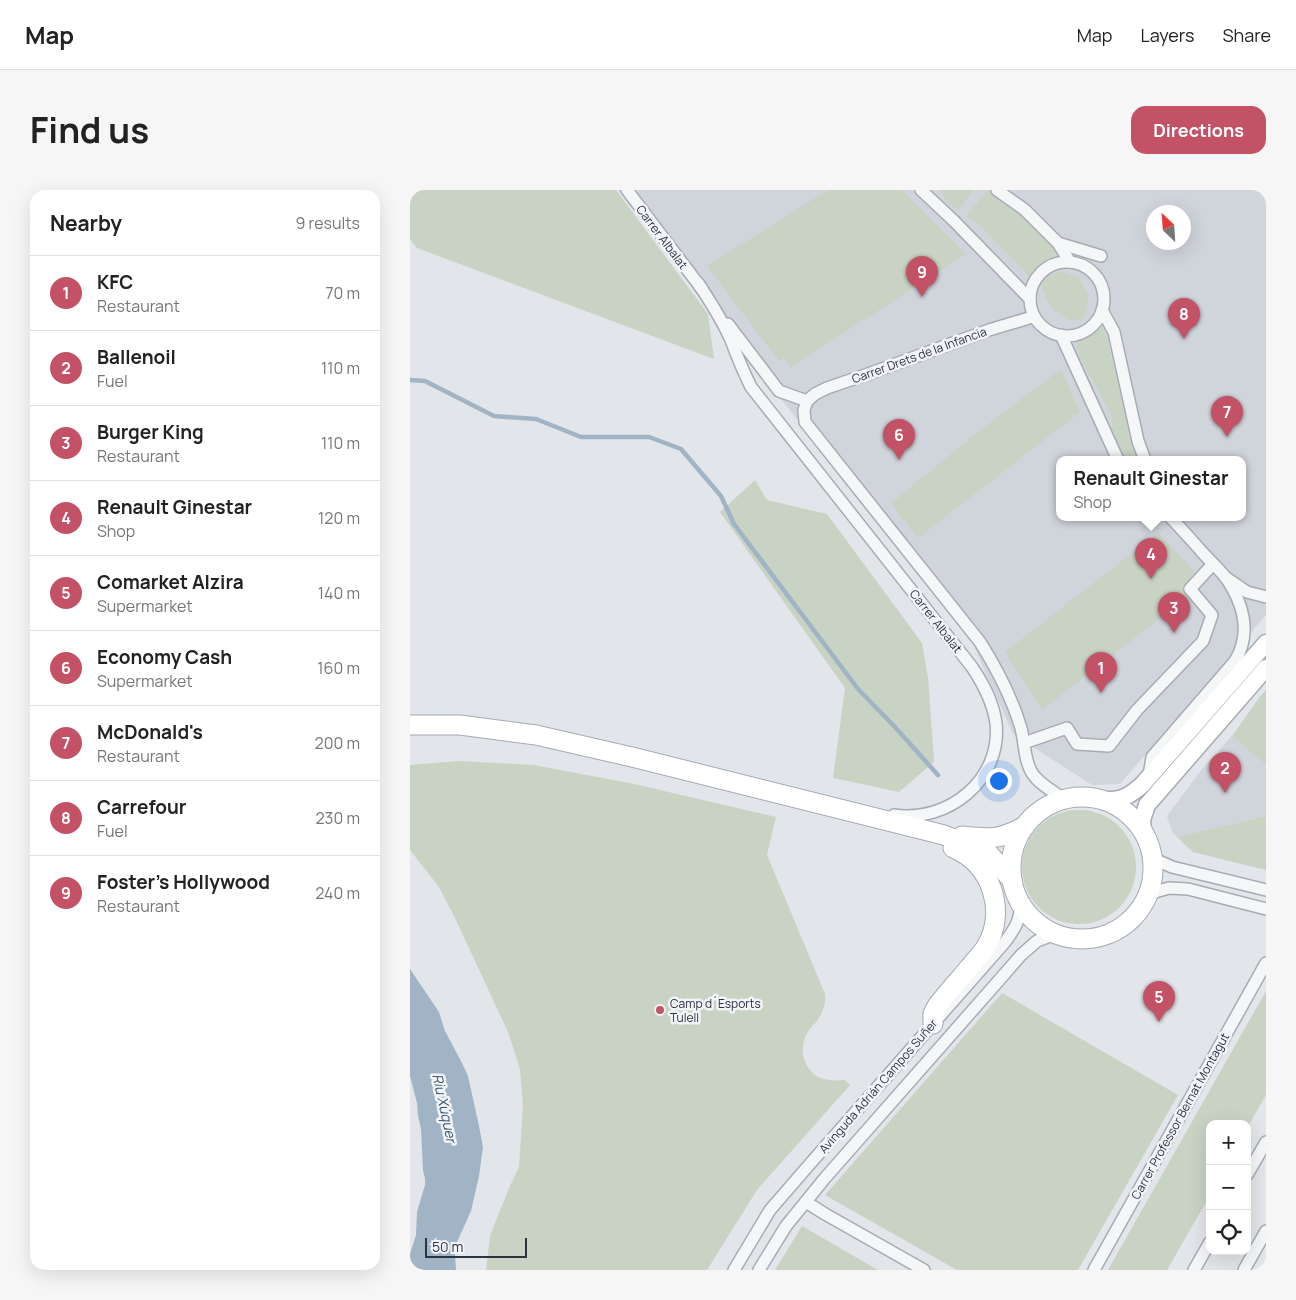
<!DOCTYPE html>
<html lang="en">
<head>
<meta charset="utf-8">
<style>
  :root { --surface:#fff; --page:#f6f6f6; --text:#222; --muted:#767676; --line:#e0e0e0; --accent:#c45267 }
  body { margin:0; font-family:Manrope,sans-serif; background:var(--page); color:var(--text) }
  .controls { position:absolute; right:15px; bottom:15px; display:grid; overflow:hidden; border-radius:10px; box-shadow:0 5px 20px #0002 }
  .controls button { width:45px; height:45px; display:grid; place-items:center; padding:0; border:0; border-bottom:1px solid var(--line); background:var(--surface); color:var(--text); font:25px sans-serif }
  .compass { position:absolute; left:736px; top:15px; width:45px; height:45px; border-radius:50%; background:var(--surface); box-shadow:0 5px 20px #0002; rotate:335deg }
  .scale { position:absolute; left:15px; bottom:12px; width:102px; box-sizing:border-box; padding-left:5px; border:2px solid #2b3440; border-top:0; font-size:14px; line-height:18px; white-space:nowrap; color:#2b3440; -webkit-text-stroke:4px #f2f4f7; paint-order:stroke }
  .you { position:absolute; left:588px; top:590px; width:18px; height:18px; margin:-12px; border:4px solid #fff; border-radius:50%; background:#1a73e8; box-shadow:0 0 0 8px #1a73e833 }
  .badge { display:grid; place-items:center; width:32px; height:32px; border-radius:50%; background:var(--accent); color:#fff; font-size:16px; font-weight:700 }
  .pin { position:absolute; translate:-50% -41px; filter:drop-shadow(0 1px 2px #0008) }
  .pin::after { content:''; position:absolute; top:26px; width:18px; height:15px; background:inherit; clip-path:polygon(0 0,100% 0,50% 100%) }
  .popup { position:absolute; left:646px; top:266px; width:190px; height:65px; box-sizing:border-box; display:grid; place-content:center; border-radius:10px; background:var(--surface); filter:drop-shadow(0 1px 4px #0005); font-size:16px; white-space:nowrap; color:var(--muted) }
  .popup b { font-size:19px; color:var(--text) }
  .popup::after { content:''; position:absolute; left:50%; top:100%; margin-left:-10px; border:10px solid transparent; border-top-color:var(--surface) }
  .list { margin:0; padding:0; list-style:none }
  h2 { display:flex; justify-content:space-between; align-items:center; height:65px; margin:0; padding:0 20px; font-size:21px }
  h2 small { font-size:16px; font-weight:400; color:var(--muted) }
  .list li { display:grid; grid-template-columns:32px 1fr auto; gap:15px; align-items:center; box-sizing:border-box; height:75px; padding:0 20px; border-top:1px solid var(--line) }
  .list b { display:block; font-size:19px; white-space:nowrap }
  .list p { margin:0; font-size:16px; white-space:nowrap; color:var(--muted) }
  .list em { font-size:16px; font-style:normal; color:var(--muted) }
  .icon { flex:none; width:28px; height:28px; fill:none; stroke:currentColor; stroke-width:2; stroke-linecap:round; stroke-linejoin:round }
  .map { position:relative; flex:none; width:856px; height:1080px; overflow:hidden; border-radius:15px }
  header { display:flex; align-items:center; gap:30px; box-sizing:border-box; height:70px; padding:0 25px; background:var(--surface); border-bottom:1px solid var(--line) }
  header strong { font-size:24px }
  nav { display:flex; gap:28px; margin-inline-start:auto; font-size:18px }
  .intro { display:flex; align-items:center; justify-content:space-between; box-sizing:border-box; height:120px; padding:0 30px }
  h1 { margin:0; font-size:35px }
  .button { padding:12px 22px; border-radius:15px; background:var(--accent); color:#fff; font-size:18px; font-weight:700 }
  main { display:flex; gap:30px; padding:0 30px }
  aside { flex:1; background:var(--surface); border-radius:15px; box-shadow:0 5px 20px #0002 }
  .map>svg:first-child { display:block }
  .built { fill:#d0d4db; fill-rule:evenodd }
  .green { fill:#c8d3c4 }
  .water { fill:#a0b4c6 }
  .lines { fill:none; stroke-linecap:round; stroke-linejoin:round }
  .stream { stroke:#a0b4c6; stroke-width:4.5 }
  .street-casing { stroke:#a7acb3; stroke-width:14 }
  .secondary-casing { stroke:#a7acb3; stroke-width:19 }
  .primary-casing { stroke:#a2aab4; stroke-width:21 }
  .street { stroke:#f5f6f8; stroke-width:11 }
  .secondary { stroke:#fff; stroke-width:16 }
  .primary { stroke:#fff; stroke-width:19 }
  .poi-dot { fill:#c45267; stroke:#f2f4f7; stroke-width:2 }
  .labels { text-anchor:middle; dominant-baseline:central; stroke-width:5; stroke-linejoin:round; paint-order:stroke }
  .street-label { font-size:12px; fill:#2b3440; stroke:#f2f4f7 }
  .poi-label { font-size:12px; fill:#2b3440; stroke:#f2f4f7; text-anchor:start }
  .water-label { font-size:14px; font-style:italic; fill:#395471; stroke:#f2f4f7 }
</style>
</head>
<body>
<header>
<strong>Map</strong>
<nav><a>Map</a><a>Layers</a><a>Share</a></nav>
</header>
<div class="intro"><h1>Find us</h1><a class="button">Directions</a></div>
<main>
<aside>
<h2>Nearby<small>9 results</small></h2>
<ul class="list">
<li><span class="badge">1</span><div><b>KFC</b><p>Restaurant</p></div><em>70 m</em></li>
<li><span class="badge">2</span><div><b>Ballenoil</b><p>Fuel</p></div><em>110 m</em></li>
<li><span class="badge">3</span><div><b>Burger King</b><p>Restaurant</p></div><em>110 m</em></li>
<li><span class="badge">4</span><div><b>Renault Ginestar</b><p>Shop</p></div><em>120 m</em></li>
<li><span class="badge">5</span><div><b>Comarket Alzira</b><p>Supermarket</p></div><em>140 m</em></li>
<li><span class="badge">6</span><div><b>Economy Cash</b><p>Supermarket</p></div><em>160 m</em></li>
<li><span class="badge">7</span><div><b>McDonald's</b><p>Restaurant</p></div><em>200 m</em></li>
<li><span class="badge">8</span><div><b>Carrefour</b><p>Fuel</p></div><em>230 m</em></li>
<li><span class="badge">9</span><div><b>Foster's Hollywood</b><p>Restaurant</p></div><em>240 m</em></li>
</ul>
</aside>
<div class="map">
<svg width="856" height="1080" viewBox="0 0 856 1080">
  <rect width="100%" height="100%" fill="#e2e5e9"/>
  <g class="built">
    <path d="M 208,0 L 856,0 L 856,425 L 710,594 L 682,595 L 603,544 L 564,456 ZM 744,22 L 774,22 L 774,52 L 744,52 ZM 650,270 L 832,270 L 832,328 L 650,328 Z"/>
    <polygon points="822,546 856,575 856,626 767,647 763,643 757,626 792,579"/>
  </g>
  <g class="green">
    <polygon points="0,0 206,0 298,124 304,169 7,58 0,49"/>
    <polygon points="418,0 491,0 556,64 381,177 374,168 369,171 297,76"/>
    <polygon points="530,0 563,0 548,20 538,13"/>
    <polygon points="577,0 635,44 645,57 647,62 631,76 621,88 570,36 556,26 563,18"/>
    <polygon points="649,81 669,88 679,107 674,128 660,131 641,118 632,99 632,93 635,88"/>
    <polygon points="694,137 724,260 728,270 713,270 702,248 702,226 670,167 665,149"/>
    <polygon points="651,179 670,222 508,348 480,312 485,310 568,242"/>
    <polygon points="345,290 357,310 417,324 512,453 518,488 524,572 489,602 423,588 435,498 310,322"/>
    <polygon points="748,343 795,393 632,520 595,462"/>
    <polygon points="856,500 856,575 822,546 851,505"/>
    <path d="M 49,571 L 124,575 L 224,594 L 366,627 L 357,665 L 415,804 C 416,812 413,822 408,829 C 407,832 405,833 403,835 C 391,848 389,866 400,880 C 408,891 423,891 435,890 L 440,895 L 347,1000 L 297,1080 L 76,1080 L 80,1046 L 99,998 L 109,977 L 113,916 L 110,879 L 98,842 L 45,728 L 29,697 L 0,660 L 0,575 Z"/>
    <circle cx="669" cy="677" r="57"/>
    <polygon points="856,626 856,680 783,662 767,647"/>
    <polygon points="856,801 856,905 837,938 837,934 800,934 800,1005 757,1080 698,1080"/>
    <polygon points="592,803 768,905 668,1080 547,1080 415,1005"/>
    <polygon points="392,1036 468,1080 365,1080"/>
  </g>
  <polygon class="water" points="0,779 29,822 35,841 52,873 58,886 69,936 73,957 69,986 61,1021 47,1052 45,1065 46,1080 0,1080 0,1064 6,1045 7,1022 15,995 15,988 13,981 11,939 8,926 7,913 0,886"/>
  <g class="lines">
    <polyline class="stream" points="0,190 15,191 84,226 126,229 171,247 239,247 271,259 311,306 324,334 448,499 484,536 528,585"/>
    <g class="street-casing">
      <g id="street">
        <polyline points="217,0 292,99"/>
        <polyline points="511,0 544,31 620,109"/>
        <polyline points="587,0 615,20 648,53 660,72"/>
        <polyline points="648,53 691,66"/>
        <circle cx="657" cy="109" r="37"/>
        <path d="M 288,93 C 300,111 312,130 321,150 C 327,166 333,181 341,197 L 562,477 C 574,495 583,512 586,533 C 592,590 538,633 484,625"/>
        <polyline points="692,120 704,142 728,251 735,270"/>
        <polyline points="318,134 369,201 397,211"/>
        <polyline points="651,145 708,270"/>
        <path d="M 397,211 L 394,220 L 395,232 L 570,452 C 587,479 602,508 611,538 C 615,553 614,570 622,583 C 629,594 644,602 654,609"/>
        <polyline points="397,211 405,204 417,198 458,184 579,140 619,128 624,126"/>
        <polyline points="818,389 837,402 856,407"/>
        <polyline points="614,553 657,538 667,554 699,556 727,520 793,451 802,425 780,399 803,374"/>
        <path d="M 739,586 L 742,567 L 825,471 C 842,443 833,413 816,388 C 809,379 800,371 792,362 C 782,351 772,339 761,328"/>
        <polyline points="742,668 762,677 856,700"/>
        <polyline points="736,709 745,702 759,698 778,699 856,719"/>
        <polyline points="837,985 856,952"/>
        <polyline points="396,1012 415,1024 514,1080"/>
        <path d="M 324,1080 L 360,1020 L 399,975 L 595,752 C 605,738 609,733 611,715"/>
        <polyline points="349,1080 376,1036 415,988 591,788 611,765 627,751 645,744"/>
        <polyline points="684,1080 856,773"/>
        <polyline points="784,1080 800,1052"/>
        <polyline points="834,1080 856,1041"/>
      </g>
    </g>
    <g class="secondary-casing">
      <g id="secondary">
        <path d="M 694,610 C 712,611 719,606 732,595 L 856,453"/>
        <polyline points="733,640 732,630 737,615 856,478"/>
      </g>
    </g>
    <g class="primary-casing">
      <g id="primary">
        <polyline points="0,535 50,535 126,545 222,567 534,645 569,659 579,664 602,690"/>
        <circle cx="672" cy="678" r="71"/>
        <path d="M 552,646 C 580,649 590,650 615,636"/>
        <path d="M 523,834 L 523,824 L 527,816 C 537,803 548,791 559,778 C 564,771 571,765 576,757 C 597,721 582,674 543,658"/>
      </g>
    </g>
    <use href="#street" class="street"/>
    <use href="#secondary" class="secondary"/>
    <use href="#primary" class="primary"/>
  </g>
  <circle class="poi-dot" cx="250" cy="820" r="5"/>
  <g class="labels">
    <g class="street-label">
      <text transform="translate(252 47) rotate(53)">Carrer Albalat</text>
      <text transform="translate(509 165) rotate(-20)">Carrer Drets de la Infancia</text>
      <text transform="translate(526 431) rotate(52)">Carrer Albalat</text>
      <text transform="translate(468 896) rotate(-49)">Avinguda Adrián Campos Suñer</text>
      <text transform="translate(770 926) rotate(-61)">Carrer Professor Bernat Montagut</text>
    </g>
    <g class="poi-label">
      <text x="260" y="813">Camp d´Esports<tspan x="260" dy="14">Tulell</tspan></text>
    </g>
    <g class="water-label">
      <text transform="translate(35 918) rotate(78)">Riu Xúquer</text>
    </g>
  </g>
</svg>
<div class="controls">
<button>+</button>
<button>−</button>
<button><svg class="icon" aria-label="locate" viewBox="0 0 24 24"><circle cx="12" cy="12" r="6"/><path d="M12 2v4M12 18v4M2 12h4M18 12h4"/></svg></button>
</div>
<svg class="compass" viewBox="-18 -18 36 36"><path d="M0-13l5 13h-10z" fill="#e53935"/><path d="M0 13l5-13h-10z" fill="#767676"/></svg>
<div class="scale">50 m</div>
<div class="you"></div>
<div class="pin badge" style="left:691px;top:503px">1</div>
<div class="pin badge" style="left:815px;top:603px">2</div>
<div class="pin badge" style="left:764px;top:443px">3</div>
<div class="pin badge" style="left:741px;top:389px">4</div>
<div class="popup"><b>Renault Ginestar</b>Shop</div>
<div class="pin badge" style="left:749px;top:832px">5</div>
<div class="pin badge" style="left:489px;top:270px">6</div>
<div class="pin badge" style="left:817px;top:247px">7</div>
<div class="pin badge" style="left:774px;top:149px">8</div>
<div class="pin badge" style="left:512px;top:107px">9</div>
</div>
</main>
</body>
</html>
